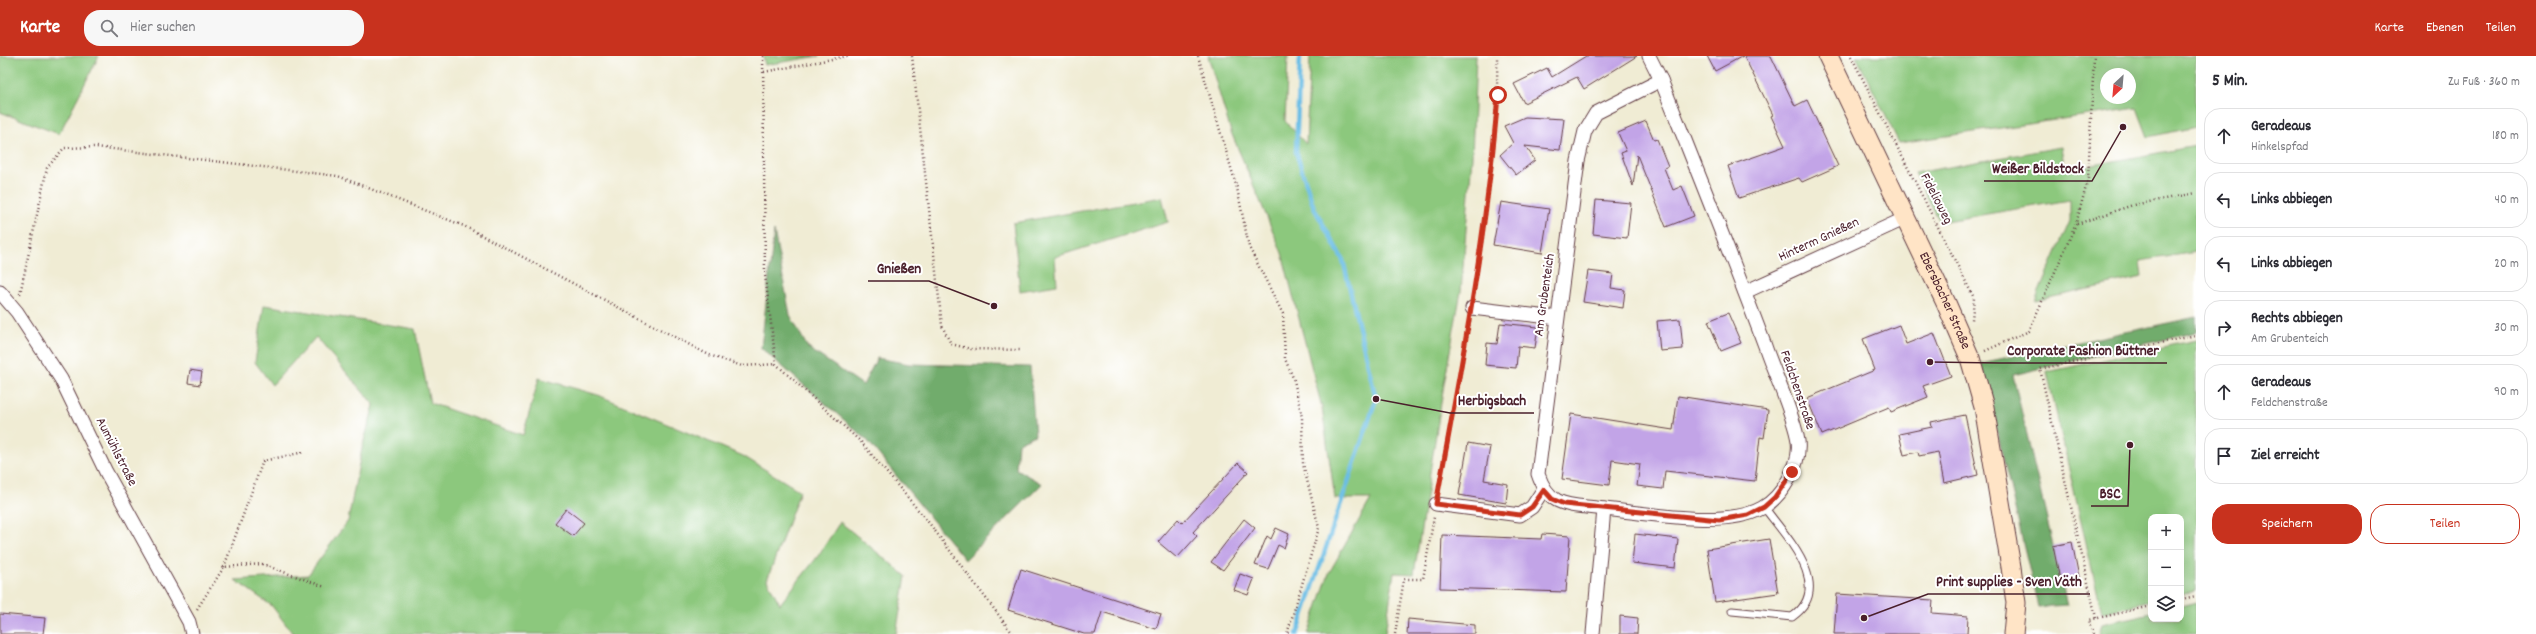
<!DOCTYPE html>
<html lang="de">
<head>
<meta charset="utf-8">
<style>
  :root { --surface:#fff; --page:#f7f7f7; --text:#2b2b33; --muted:#7c7c81; --line:#e1e1e2; --accent:#c8321e }
  body { margin:0; font-family:Dekko,sans-serif; background:var(--page); color:var(--text) }
  .controls { position:absolute; right:12px; bottom:12px; display:grid; overflow:hidden; border-radius:8px; box-shadow:0 4px 16px #0002 }
  .controls button { width:36px; height:36px; display:grid; place-items:center; padding:0; border:0; border-bottom:1px solid var(--line); background:var(--surface); color:var(--text); font:20px sans-serif }
  .compass { position:absolute; left:2100px; top:12px; width:36px; height:36px; border-radius:50%; background:var(--surface); box-shadow:0 4px 16px #0002; rotate:206deg }
  .stop { position:absolute; width:12px; height:12px; margin:-9px; border:3px solid #c8321e; border-radius:50%; background:#fff }
  .stop.end { background:#c8321e; border-color:#fff; box-shadow:0 1px 4px #0008 }
  .list { margin:0; padding:0; list-style:none }
  h2 { display:flex; justify-content:space-between; align-items:center; height:52px; margin:0; padding:0 16px; font-size:17px }
  h2 small { font-size:13px; font-weight:400; color:var(--muted) }
  .list li { display:grid; grid-template-columns:26px 1fr auto; gap:12px; align-items:center; box-sizing:border-box; height:56px; margin:0 8px 8px; padding:0 8px; border:1px solid var(--line); border-radius:16px }
  .list b { display:block; font-size:15px; white-space:nowrap }
  .list p { margin:0; font-size:13px; white-space:nowrap; color:var(--muted) }
  .list em { font-size:13px; font-style:normal; color:var(--muted) }
  .actions { display:flex; gap:8px; padding:12px 16px }
  .actions a { flex:1; padding:9px 0; border:1px solid var(--accent); border-radius:16px; text-align:center; font-size:14px; color:var(--accent) }
  .actions .main { background:var(--accent); color:#fff }
  .icon { flex:none; width:22px; height:22px; fill:none; stroke:currentColor; stroke-width:2; stroke-linecap:round; stroke-linejoin:round }
  .map { position:relative; flex:none; width:2196px; height:578px; overflow:hidden }
  header { display:flex; align-items:center; gap:24px; box-sizing:border-box; height:56px; padding:0 20px; background:var(--accent); color:#fff }
  header strong { font-size:19px }
  nav { display:flex; gap:22px; margin-inline-start:auto; font-size:14px }
  .search { width:280px; height:36px; background:var(--page); display:flex; align-items:center; gap:10px; box-sizing:border-box; padding:0 14px; border-radius:16px; color:var(--muted); font-size:15px }
  main { display:flex }
  aside { flex:1; background:var(--surface) }
  .map>svg:first-child { display:block }
  .green { fill:#8cc87d; stroke:#6b7454; fill-rule:evenodd }
  .forest { fill:#71ac6c; stroke:#5e664c }
  .lines { fill:none; stroke-linecap:round; stroke-linejoin:round }
  .stream { stroke:#6abee6; stroke-width:4.5 }
  .building { fill:#c2a4e7 }
  .lane-casing { stroke:#633e44; stroke-width:9 }
  .street-casing { stroke:#633e44; stroke-width:15 }
  .secondary-casing { stroke:#633e44; stroke-width:21 }
  .path { stroke:#633e44; stroke-width:2.5; stroke-dasharray:1 3; stroke-linecap:butt }
  .lane { stroke:#fff; stroke-width:7 }
  .street { stroke:#fff; stroke-width:13 }
  .secondary { stroke:#ffe4c6; stroke-width:19 }
  .route { stroke:#c8321e; stroke-width:5 }
  .labels { text-anchor:middle; dominant-baseline:central; stroke-width:4; stroke-linejoin:round; paint-order:stroke }
  .street-label { font-size:14px; fill:#4a1f2b; stroke:#fff }
  .leader { fill:none; stroke:#4a1f2b; stroke-width:1.5 }
  .callout-dot { fill:#4a1f2b; stroke:#fff; stroke-width:1.5 }
  .callout-label { font-size:15px; text-anchor:middle; font-weight:bold; fill:#4a1f2b; stroke:#fff; stroke-width:4; stroke-linejoin:round; paint-order:stroke }
</style>
</head>
<body>
<header>
<strong>Karte</strong>
<div class="search"><svg class="icon" aria-label="search" viewBox="0 0 24 24"><circle cx="10" cy="10" r="6"/><path d="M15 15l6 6"/></svg>Hier suchen</div>
<nav><a>Karte</a><a>Ebenen</a><a>Teilen</a></nav>
</header>
<main>
<div class="map">
<svg width="2196" height="578" viewBox="0 0 2196 578">
  <rect width="100%" height="100%" fill="#fff"/>
  <filter id="ink" filterUnits="userSpaceOnUse"><feTurbulence type="fractalNoise" baseFrequency=".025" numOctaves="2"/><feDisplacementMap in="SourceGraphic" scale="8" xChannelSelector="R" yChannelSelector="G"/><feConvolveMatrix kernelMatrix="1 2 1 2 8 2 1 2 1" color-interpolation-filters="sRGB"/></filter>
  <filter id="wash" filterUnits="userSpaceOnUse"><feTurbulence type="fractalNoise" baseFrequency=".012" numOctaves="4" result="noise"/><feDisplacementMap in="SourceGraphic" scale="16" xChannelSelector="R" yChannelSelector="G"/><feGaussianBlur stdDeviation="0.9" result="paint"/><feColorMatrix in="noise" values="0 0 0 0 0 0 0 0 0 0 0 0 0 0 0 0 0 1.4 0 .05"/><feComposite in="paint" operator="in"/></filter>
  <g filter="url(#wash)">
    <rect width="100%" height="100%" fill="#f0ecd4"/>
    <g class="green">
      <polygon points="0,0 99,0 59,78 0,56"/>
      <polygon points="763,0 819,0 765,9"/>
      <polygon points="1208,0 1288,0 1285,65 1306,88 1310,0 1476,0 1472,101 1461,235 1444,328 1414,518 1394,517 1385,578 1308,578 1329,517 1371,443 1335,443 1322,352 1282,197 1231,76"/>
      <path d="M 1856,0 L 2196,0 L 2196,71 L 2148,81 L 2137,52 L 1899,87 ZM 2106,18 L 2130,18 L 2130,42 L 2106,42 Z"/>
      <polygon points="2196,90 2196,196 2140,205 2142,221 2035,245 2070,165 2070,144 1940,166 1915,117 2061,91 2065,114"/>
      <polygon points="1162,141 1168,166 1055,201 1057,229 1020,235 1013,167"/>
      <polygon points="264,249 415,273 430,347 523,379 539,322 598,339 743,400 800,435 767,524 780,548 818,500 840,466 906,520 896,578 293,578 272,550 235,524 308,519 348,465 362,392 374,349 316,281 272,329 255,306"/>
      <polygon points="2196,284 2196,535 2181,539 2181,461 2151,461 2151,545 2102,557 2047,316"/>
      <polygon points="2196,546 2196,578 2099,578 2102,568 2151,557 2151,563 2181,563 2181,550"/>
    </g>
    <g class="forest">
      <polygon points="774,175 790,259 808,292 863,329 877,302 909,308 1030,311 1035,379 1018,387 1016,413 1042,428 965,504 867,384 761,292"/>
      <polygon points="2196,261 2196,276 2013,319 2067,549 2038,551 1981,307"/>
    </g>
    <g class="lines">
      <polyline class="stream" points="1297,578 1376,343 1343,204 1314,152 1296,96 1300,0"/>
    </g>
    <g id="blocks">
      <g class="building">
        <polygon points="1586,0 1637,0 1584,33 1577,21 1524,47 1514,28 1547,12 1552,21"/>
        <polygon points="1707,0 1743,0 1715,15"/>
        <polygon points="1744,0 1771,0 1795,50 1807,44 1838,110 1802,126 1799,122 1739,142 1728,110 1785,90 1771,60 1773,59"/>
        <polygon points="1525,61 1564,63 1560,94 1525,90 1535,104 1516,119 1500,99 1513,87 1504,70"/>
        <polygon points="1646,65 1654,84 1657,83 1668,110 1664,112 1673,134 1682,130 1694,160 1666,171 1637,99 1633,130 1621,97 1626,95 1618,77"/>
        <polygon points="1596,144 1631,147 1627,182 1593,178"/>
        <polygon points="1501,146 1549,153 1542,197 1493,189"/>
        <polygon points="1588,215 1613,218 1611,232 1625,234 1623,252 1583,246"/>
        <polygon points="1728,257 1741,287 1721,295 1708,265"/>
        <polygon points="1680,263 1683,293 1660,295 1657,265"/>
        <polygon points="1500,267 1538,271 1535,292 1518,290 1516,312 1485,309 1487,287 1497,288"/>
        <polygon points="1899,269 1906,288 1934,277 1951,320 1923,330 1928,341 1891,356 1889,351 1822,379 1807,342 1875,314 1863,283"/>
        <polygon points="190,314 202,316 200,329 188,327"/>
        <polygon points="1678,340 1768,354 1764,382 1760,381 1755,425 1665,415 1663,433 1637,430 1640,408 1612,404 1609,429 1562,423 1571,358 1673,374"/>
        <polygon points="1965,359 1978,419 1944,427 1938,396 1919,400 1918,396 1904,399 1899,378 1932,371 1931,366"/>
        <polygon points="1468,387 1490,391 1484,424 1508,428 1506,447 1459,439"/>
        <polygon points="1238,407 1248,416 1193,476 1197,480 1177,502 1158,486 1178,463 1182,467"/>
        <polygon points="566,453 584,467 573,480 555,467"/>
        <polygon points="1244,463 1255,472 1223,514 1211,506"/>
        <polygon points="1276,472 1289,478 1284,492 1278,489 1268,513 1255,509 1267,480 1271,483"/>
        <polygon points="1542,478 1570,480 1566,536 1440,532 1442,479 1541,483"/>
        <polygon points="1635,478 1678,483 1675,512 1632,507"/>
        <polygon points="1769,483 1778,537 1715,546 1707,493"/>
        <polygon points="2072,486 2080,526 2061,529 2053,490"/>
        <polygon points="1021,513 1161,558 1156,573 1102,556 1095,578 1084,578 1008,554"/>
        <polygon points="1240,518 1254,523 1248,539 1234,534"/>
        <polygon points="1837,538 1933,544 1932,557 1968,560 1967,578 1834,578"/>
        <polygon points="0,558 45,562 43,578 0,578"/>
        <polygon points="1620,560 1638,562 1637,578 1620,578"/>
        <polygon points="1408,563 1475,569 1475,578 1407,578"/>
      </g>
    </g>
  </g>
  <g filter="url(#ink)">
    <use href="#blocks" fill-opacity="0" stroke="#633e44" stroke-width="1"/>
    <g class="lines">
      <g class="lane-casing">
        <path id="lane" d="M 1732,555 L 1792,561 C 1836,531 1785,480 1764,451"/>
      </g>
      <g class="street-casing">
        <g id="street">
          <polyline points="0,236 17,256 61,323 106,416 189,566 192,578"/>
          <polyline points="1745,236 1906,162"/>
          <polyline points="1472,252 1557,262"/>
          <polyline points="1436,448 1520,459 1532,451 1543,434"/>
          <path d="M 1604,453 C 1571,448 1550,454 1538,418 L 1578,105 L 1585,75 L 1596,57 L 1661,24"/>
          <path d="M 1593,578 L 1604,453 C 1648,457 1724,473 1762,452 C 1782,441 1801,409 1798,385 C 1794,359 1774,317 1765,290 C 1732,201 1696,112 1661,24 L 1649,0"/>
        </g>
      </g>
      <g class="secondary-casing">
        <g id="secondary">
          <path id="s1" d="M 1828,0 L 1946,247 L 1970,302 L 1984,351 L 2011,511 L 2016,547 L 2013,578"/>
        </g>
      </g>
      <g class="path">
        <polyline points="763,0 765,219 776,308 861,386 929,467 1013,578"/>
        <polyline points="912,0 942,270 951,288 971,293 1020,294"/>
        <polyline points="1198,0 1237,132 1249,191 1283,258 1285,303 1294,324 1302,362 1303,408 1319,472 1287,578"/>
        <polyline points="1851,0 1974,242 1972,264"/>
        <polyline points="764,16 848,0"/>
        <polyline points="2077,168 2133,149 2196,137"/>
        <polyline points="20,238 47,112 64,92 96,91 338,120 464,170 709,299 742,310 776,308"/>
        <path d="M 1474,238 C 1485,159 1499,80 1497,0"/>
        <polyline points="1985,295 2029,275 2076,168 2088,123 2094,0"/>
        <polyline points="1438,435 1470,265"/>
        <polyline points="224,511 263,405 304,396"/>
        <polyline points="2181,543 2196,540"/>
        <polyline points="197,553 224,511 262,508 325,531"/>
        <polyline points="2096,562 2040,313 2196,279"/>
        <polyline points="1395,578 1404,523 1423,523 1434,461"/>
        <polyline points="2093,578 2089,564 2151,550"/>
      </g>
      <use href="#lane" class="lane"/>
      <use href="#street" class="street"/>
      <use href="#secondary" class="secondary"/>
    </g>
  </g>
  <g class="lines" filter="url(#ink)">
    <path class="route" d="M 1498,39 C 1487,177 1461,312 1436,448 L 1520,459 L 1532,451 L 1544,434 L 1552,443 L 1564,448 L 1719,464 L 1748,459 L 1764,451 L 1775,441 L 1792,416"/>
  </g>
  <g class="labels">
    <g class="street-label">
      <text transform="translate(1936 143) rotate(63)">Fidelioweg</text>
      <text transform="translate(1819 184) rotate(-25)">Hinterm Gnießen</text>
      <text transform="translate(1545 239) rotate(-82)">Am Grubenteich</text>
      <text stroke="none"><textPath href="#s1" startOffset="271">Ebersbacher Straße</textPath></text>
      <text transform="translate(1797 334) rotate(71)">Feldchenstraße</text>
      <text transform="translate(116 396) rotate(63)">Aumühlstraße</text>
    </g>
  </g>
  <path class="leader" d="M2123 71L2092 125H1984M994 250L929 225H868M1930 306L1999 307H2167M1376 343L1450 357H1534M2130 389L2128 450H2091M1864 562L1928 538H2090"/>
  <g class="callout-dot">
    <circle cx="2123" cy="71" r="4"/>
    <circle cx="994" cy="250" r="4"/>
    <circle cx="1930" cy="306" r="4"/>
    <circle cx="1376" cy="343" r="4"/>
    <circle cx="2130" cy="389" r="4"/>
    <circle cx="1864" cy="562" r="4"/>
  </g>
  <g class="callout-label">
    <text x="2038" y="117">Weißer Bildstock</text>
    <text x="899" y="217">Gnießen</text>
    <text x="2083" y="299">Corporate Fashion Büttner</text>
    <text x="1492" y="349">Herbigsbach</text>
    <text x="2110" y="442">BSC</text>
    <text x="2009" y="530">Print supplies - Sven Väth</text>
  </g>
</svg>
<div class="controls">
<button>+</button>
<button>−</button>
<button><svg class="icon" aria-label="layers" viewBox="0 0 24 24"><path d="M12 4l9 5-9 5-9-5zM3 14l9 5 9-5"/></svg></button>
</div>
<svg class="compass" viewBox="-18 -18 36 36"><path d="M0-13l5 13h-10z" fill="#e53935"/><path d="M0 13l5-13h-10z" fill="#7c7c81"/></svg>
<div class="stop" style="left:1498px;top:39px"></div>
<div class="stop end" style="left:1792px;top:416px"></div>
</div>
<aside>
<h2>5 Min.<small>Zu Fuß · 360 m</small></h2>
<ul class="list">
<li><svg class="icon" aria-label="ahead" viewBox="0 0 24 24"><path d="M12 20V5M6 11l6-6 6 6"/></svg><div><b>Geradeaus</b><p>Hinkelspfad</p></div><em>180 m</em></li>
<li><svg class="icon" aria-label="left" viewBox="0 0 24 24"><path d="M17 20v-9H6M10 6l-5 5 5 5"/></svg><div><b>Links abbiegen</b></div><em>40 m</em></li>
<li><svg class="icon" aria-label="left" viewBox="0 0 24 24"><path d="M17 20v-9H6M10 6l-5 5 5 5"/></svg><div><b>Links abbiegen</b></div><em>20 m</em></li>
<li><svg class="icon" aria-label="right" viewBox="0 0 24 24"><path d="M7 20v-9h11M14 6l5 5-5 5"/></svg><div><b>Rechts abbiegen</b><p>Am Grubenteich</p></div><em>30 m</em></li>
<li><svg class="icon" aria-label="ahead" viewBox="0 0 24 24"><path d="M12 20V5M6 11l6-6 6 6"/></svg><div><b>Geradeaus</b><p>Feldchenstraße</p></div><em>90 m</em></li>
<li><svg class="icon" aria-label="arrive" viewBox="0 0 24 24"><path d="M6 21V4h12l-3 4 3 4H6"/></svg><div><b>Ziel erreicht</b></div></li>
</ul>
<div class="actions"><a class="main">Speichern</a><a>Teilen</a></div>
</aside>
</main>
</body>
</html>
